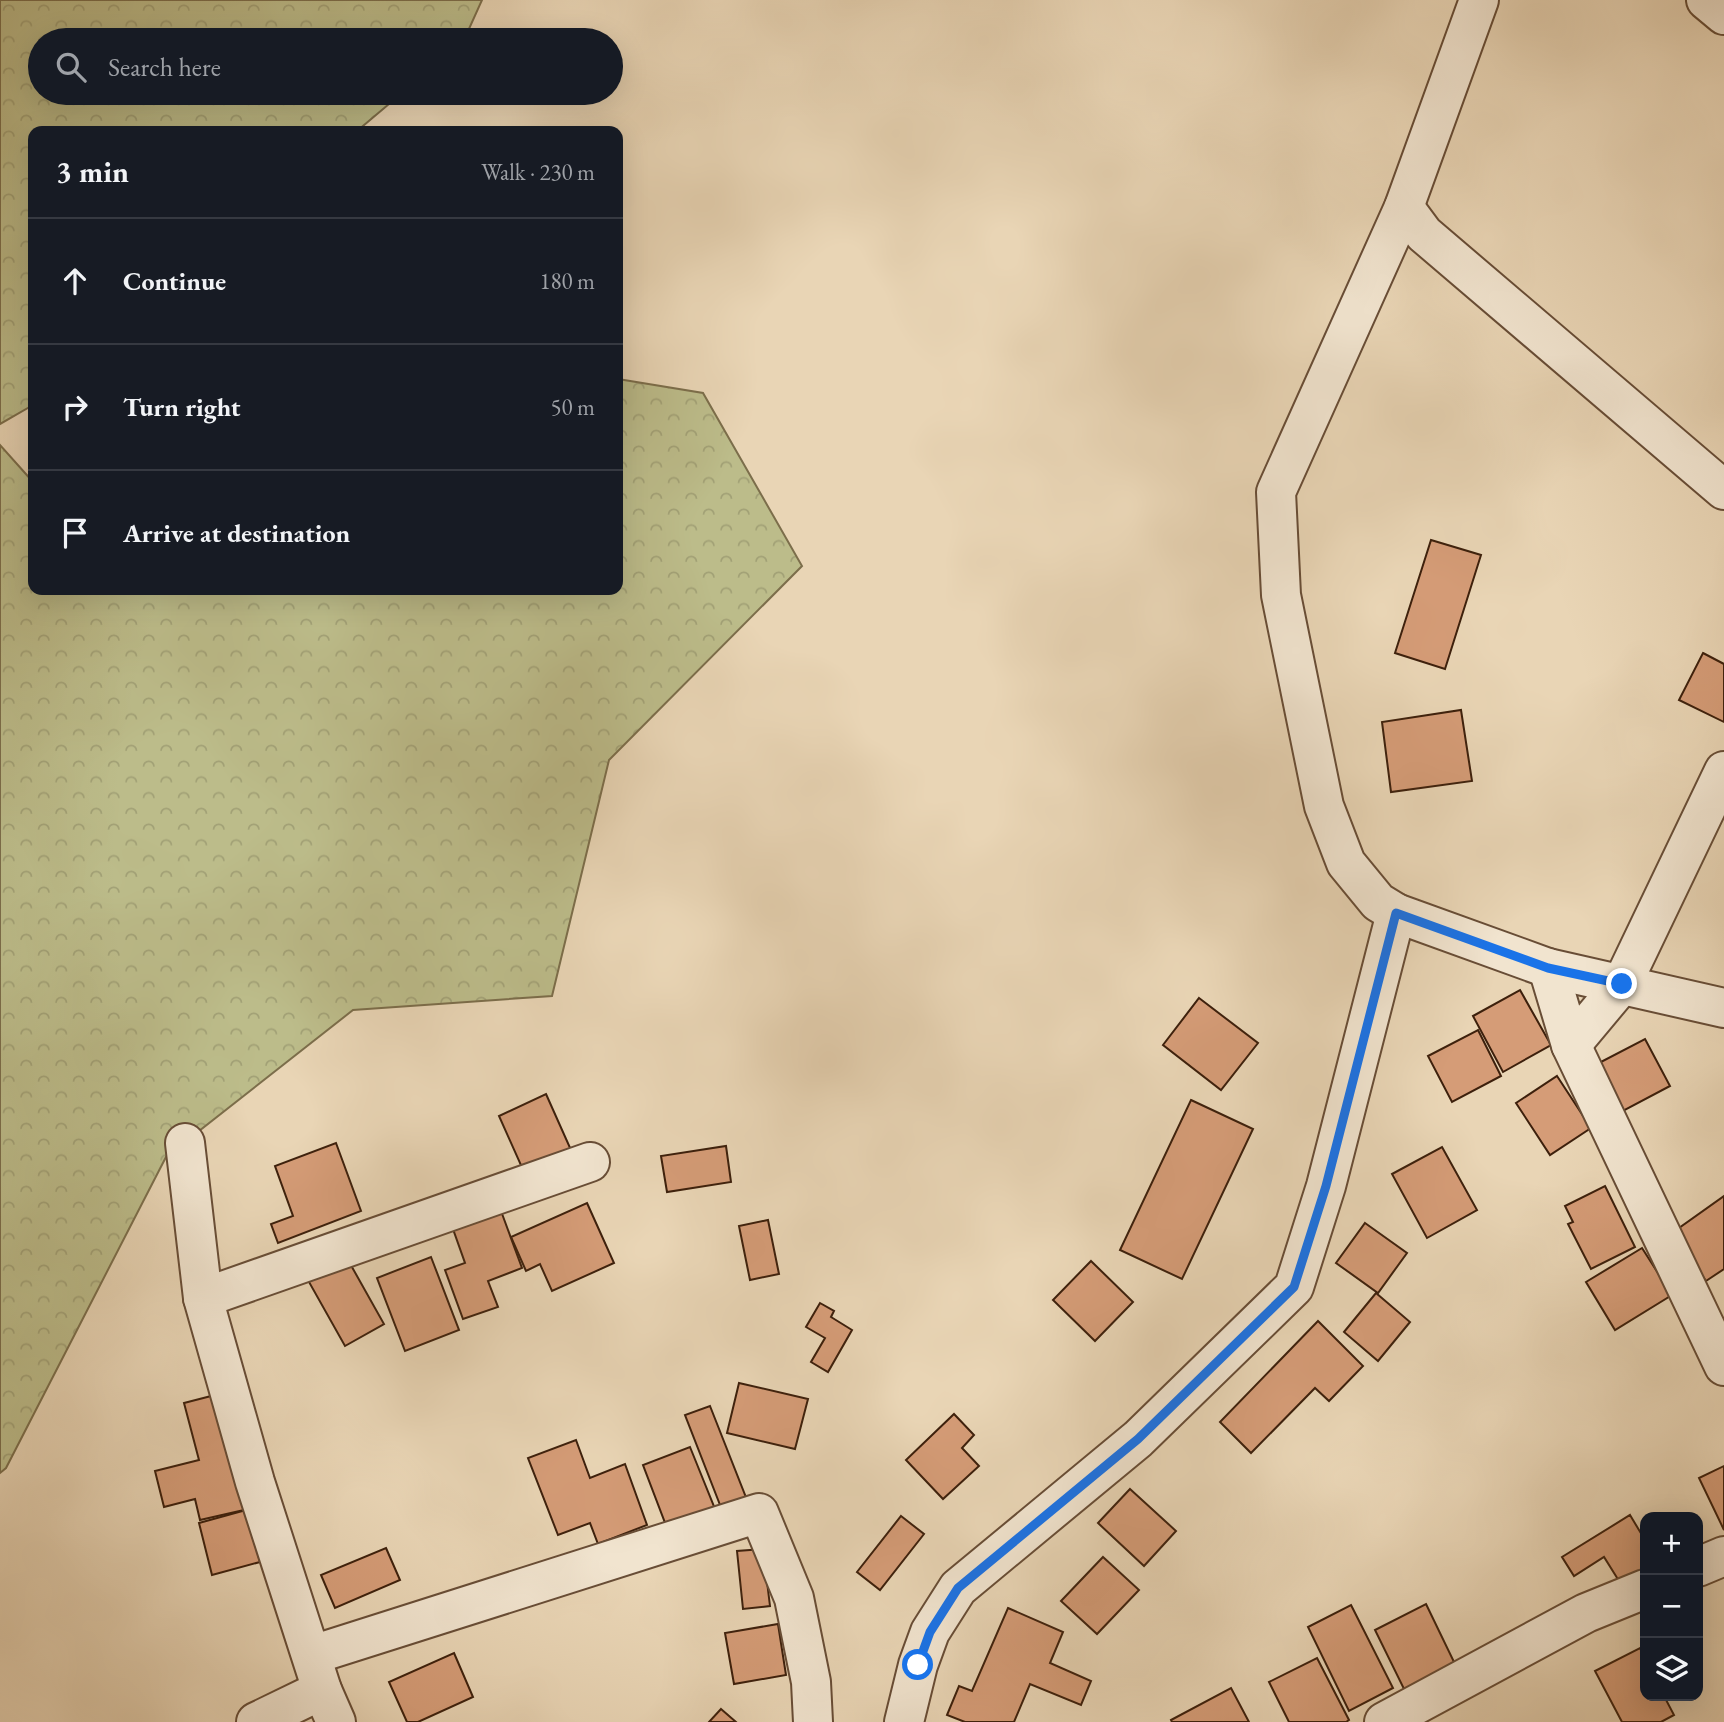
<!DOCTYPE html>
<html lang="en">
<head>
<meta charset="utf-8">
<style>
  :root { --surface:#171b24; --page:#242831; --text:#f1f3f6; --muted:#9ea1a6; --line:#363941 }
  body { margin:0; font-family:"EB Garamond",serif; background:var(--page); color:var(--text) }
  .controls { position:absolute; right:21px; bottom:21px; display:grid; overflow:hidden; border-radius:14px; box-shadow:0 7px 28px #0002 }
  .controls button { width:63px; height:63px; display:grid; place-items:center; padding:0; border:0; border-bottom:2px solid var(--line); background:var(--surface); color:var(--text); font:35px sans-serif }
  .stop { position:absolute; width:21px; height:21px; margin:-16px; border:5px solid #1a73e8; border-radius:50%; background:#fff }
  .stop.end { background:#1a73e8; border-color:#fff; box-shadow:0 2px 7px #0008 }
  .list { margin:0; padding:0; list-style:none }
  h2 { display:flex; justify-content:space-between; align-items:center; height:91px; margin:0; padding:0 28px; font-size:30px }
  h2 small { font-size:23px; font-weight:400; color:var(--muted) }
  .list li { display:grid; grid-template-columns:46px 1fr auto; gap:21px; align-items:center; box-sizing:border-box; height:126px; padding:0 28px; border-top:2px solid var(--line) }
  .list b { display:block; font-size:26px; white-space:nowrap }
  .list em { font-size:23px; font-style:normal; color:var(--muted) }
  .icon { flex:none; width:38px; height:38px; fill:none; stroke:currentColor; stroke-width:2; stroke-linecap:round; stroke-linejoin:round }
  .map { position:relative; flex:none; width:1724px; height:1722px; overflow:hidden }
  .search { position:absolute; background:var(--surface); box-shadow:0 7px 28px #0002; left:28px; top:28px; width:595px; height:77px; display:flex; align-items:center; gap:18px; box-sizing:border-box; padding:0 24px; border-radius:38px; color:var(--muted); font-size:26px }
  .panel { position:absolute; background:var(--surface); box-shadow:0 7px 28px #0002; left:28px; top:126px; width:595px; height:469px; border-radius:14px }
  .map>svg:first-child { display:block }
  .forest { fill:url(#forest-crowns); stroke:#7c6e4b; stroke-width:2 }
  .building { fill:#d59c77; stroke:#3d200c; stroke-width:2 }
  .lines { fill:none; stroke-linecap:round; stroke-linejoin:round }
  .street-casing { stroke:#684d36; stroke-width:42 }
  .street { stroke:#f1e4cf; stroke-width:38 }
  .route { stroke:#1a73e8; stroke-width:9 }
</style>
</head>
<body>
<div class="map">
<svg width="1724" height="1722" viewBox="0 0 1724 1722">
  <defs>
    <pattern id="forest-crowns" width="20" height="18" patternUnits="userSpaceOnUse" patternTransform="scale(1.75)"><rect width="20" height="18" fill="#bcbc8a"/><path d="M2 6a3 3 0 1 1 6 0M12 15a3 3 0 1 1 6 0" fill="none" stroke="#a2a176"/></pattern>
  </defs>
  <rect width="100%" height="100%" fill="#e9d5b5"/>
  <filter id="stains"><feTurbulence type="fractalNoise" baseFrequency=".00286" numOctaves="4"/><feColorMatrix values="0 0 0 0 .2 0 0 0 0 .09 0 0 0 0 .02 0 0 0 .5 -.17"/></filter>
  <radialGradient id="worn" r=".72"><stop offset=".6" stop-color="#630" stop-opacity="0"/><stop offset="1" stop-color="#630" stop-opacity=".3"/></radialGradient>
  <g class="forest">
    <polygon points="0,0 482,0 464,40 40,40 40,93 402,93 357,131 33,131 33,405 0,424"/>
    <polygon points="618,379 703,393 802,566 609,760 552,996 353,1010 166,1157 6,1468 0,1473 0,445 33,482 33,590 618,590"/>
  </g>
  <g class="building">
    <polygon points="1431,540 1481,555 1445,669 1395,653"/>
    <polygon points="1703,653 1724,664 1724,722 1679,700"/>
    <polygon points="1461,710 1472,781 1391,792 1382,722"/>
    <polygon points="1520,990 1551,1045 1503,1072 1473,1016"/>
    <polygon points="1199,998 1258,1043 1221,1090 1163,1045"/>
    <polygon points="1478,1030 1501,1076 1452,1102 1428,1056"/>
    <polygon points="1645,1039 1670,1086 1621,1112 1597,1064"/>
    <polygon points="1557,1076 1591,1128 1550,1155 1516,1103"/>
    <polygon points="546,1094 571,1150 524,1172 499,1116"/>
    <polygon points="1191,1100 1253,1129 1182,1279 1120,1250"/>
    <polygon points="336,1143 361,1211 278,1243 271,1224 293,1216 275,1166"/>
    <polygon points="726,1146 731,1182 667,1192 661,1156"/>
    <polygon points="1442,1147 1477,1210 1427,1238 1392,1174"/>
    <polygon points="1605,1186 1635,1247 1591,1269 1568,1224 1573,1222 1565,1206"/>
    <polygon points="1724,1196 1724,1269 1706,1281 1672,1233"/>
    <polygon points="587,1203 614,1263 552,1291 540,1264 526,1271 511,1237"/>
    <polygon points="501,1211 522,1268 488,1281 498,1307 463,1319 445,1270 465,1263 453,1229"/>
    <polygon points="768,1220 779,1274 750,1280 739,1226"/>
    <polygon points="1365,1223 1407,1253 1378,1293 1336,1263"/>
    <polygon points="1642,1248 1672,1295 1615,1330 1586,1282"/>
    <polygon points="431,1257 459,1330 405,1351 377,1278"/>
    <polygon points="348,1260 384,1324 345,1346 309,1282"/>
    <polygon points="1091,1261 1133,1302 1095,1341 1053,1300"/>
    <polygon points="1376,1293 1410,1322 1378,1361 1344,1332"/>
    <polygon points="820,1303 834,1311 831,1317 852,1330 828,1372 811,1362 825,1338 806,1327"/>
    <polygon points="1318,1321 1363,1366 1329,1401 1315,1388 1251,1453 1220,1422"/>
    <polygon points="739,1383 808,1399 795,1449 727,1433"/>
    <polygon points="215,1395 244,1510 200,1520 195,1499 164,1507 155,1471 199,1460 184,1403"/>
    <polygon points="710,1406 747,1500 722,1510 685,1415"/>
    <polygon points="954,1414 974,1435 962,1448 979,1466 943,1499 906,1460"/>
    <polygon points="576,1440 590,1478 625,1464 647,1525 598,1544 590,1523 558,1535 528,1458"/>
    <polygon points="690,1447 715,1509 667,1528 643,1465"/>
    <polygon points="1724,1466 1724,1530 1699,1478"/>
    <polygon points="1130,1489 1176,1531 1144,1566 1098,1523"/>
    <polygon points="246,1510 260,1562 212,1575 199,1523"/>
    <polygon points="1630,1515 1645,1540 1645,1576 1624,1589 1604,1557 1574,1576 1562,1557"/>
    <polygon points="901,1516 924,1534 880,1590 857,1572"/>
    <polygon points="386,1548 400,1580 335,1608 321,1575"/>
    <polygon points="763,1549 770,1606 743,1609 737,1551"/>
    <polygon points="1103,1557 1139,1590 1097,1634 1061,1601"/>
    <polygon points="1426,1604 1455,1664 1404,1689 1375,1630"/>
    <polygon points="1351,1605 1393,1688 1349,1711 1308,1627"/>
    <polygon points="1008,1608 1063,1632 1050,1663 1091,1681 1081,1705 1030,1684 1014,1722 965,1722 947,1715 959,1686 972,1691"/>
    <polygon points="778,1624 786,1675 734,1684 725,1633"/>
    <polygon points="1640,1648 1645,1659 1645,1696 1664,1696 1674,1715 1661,1722 1622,1722 1595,1671"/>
    <polygon points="454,1653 473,1697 418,1722 407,1722 389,1682"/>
    <polygon points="1317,1658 1349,1720 1346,1722 1289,1722 1269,1682"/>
    <polygon points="1231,1688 1249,1722 1172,1722 1171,1720"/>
    <polygon points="721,1709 736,1722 709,1722"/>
  </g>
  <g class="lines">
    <g class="street-casing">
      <g id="street">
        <polyline points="1706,0 1724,15"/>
        <polyline points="1404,207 1424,234 1724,490"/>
        <polyline points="1396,913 1548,968 1724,1008"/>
        <polyline points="1548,968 1571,1045 1724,1366"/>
        <polyline points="1571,1045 1622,984 1724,771"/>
        <polyline points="185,1143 203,1298 255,1482 322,1690 336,1722"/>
        <polyline points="203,1298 590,1162"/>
        <polyline points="1698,1567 1724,1556"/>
        <polyline points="312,1655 759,1513 794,1598 811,1682 813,1722"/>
        <polyline points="256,1722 322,1690"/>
        <polyline points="904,1722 918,1665 930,1632 958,1588 1138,1439 1294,1287 1326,1186 1396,913 1378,902 1346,863 1324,806 1281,595 1276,492 1404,207 1479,0"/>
        <polyline points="1384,1722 1586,1613 1645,1589"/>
      </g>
    </g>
    <use href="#street" class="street"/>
  </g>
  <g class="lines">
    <polyline class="route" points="918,1665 930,1632 958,1588 1138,1439 1294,1287 1326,1186 1396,913 1548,968 1622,984"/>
  </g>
  <rect width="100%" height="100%" filter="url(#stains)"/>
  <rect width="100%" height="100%" fill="url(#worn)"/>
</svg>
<div class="controls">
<button>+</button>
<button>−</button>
<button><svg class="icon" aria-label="layers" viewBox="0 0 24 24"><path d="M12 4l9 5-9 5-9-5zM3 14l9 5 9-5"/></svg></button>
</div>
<div class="stop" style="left:918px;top:1665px"></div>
<div class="stop end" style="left:1622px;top:984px"></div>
<div class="search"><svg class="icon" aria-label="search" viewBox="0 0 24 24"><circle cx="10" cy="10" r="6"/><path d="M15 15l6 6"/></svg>Search here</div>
<section class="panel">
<h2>3 min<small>Walk · 230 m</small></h2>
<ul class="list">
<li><svg class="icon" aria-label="ahead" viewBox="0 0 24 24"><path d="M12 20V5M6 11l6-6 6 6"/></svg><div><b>Continue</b></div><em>180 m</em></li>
<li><svg class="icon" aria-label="right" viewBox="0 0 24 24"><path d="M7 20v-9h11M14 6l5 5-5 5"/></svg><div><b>Turn right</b></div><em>50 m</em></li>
<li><svg class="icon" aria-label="arrive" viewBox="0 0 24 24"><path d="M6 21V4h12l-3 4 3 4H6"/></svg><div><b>Arrive at destination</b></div></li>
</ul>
</section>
</div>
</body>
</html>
